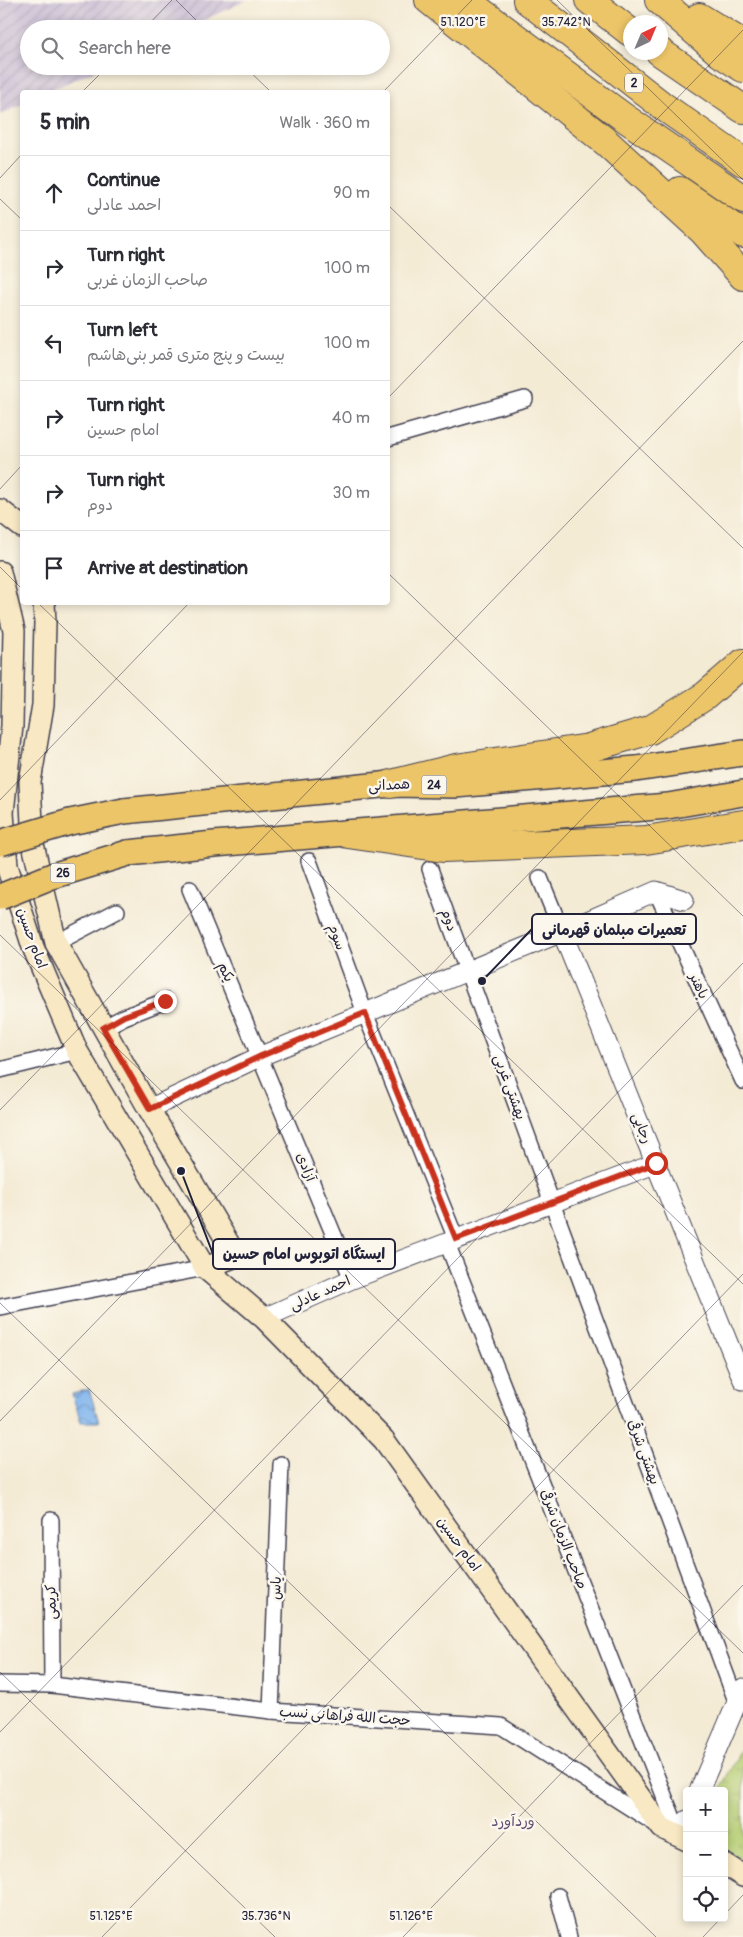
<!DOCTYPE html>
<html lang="en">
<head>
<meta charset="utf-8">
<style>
  :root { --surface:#fff; --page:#f2f2f3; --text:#2b2b33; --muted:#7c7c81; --line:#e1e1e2 }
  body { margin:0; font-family:Pangolin,"Playpen Sans Arabic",sans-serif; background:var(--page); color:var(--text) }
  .controls { position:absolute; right:15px; bottom:15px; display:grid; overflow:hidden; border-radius:5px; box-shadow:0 2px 8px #0003 }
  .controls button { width:45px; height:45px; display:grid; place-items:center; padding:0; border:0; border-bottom:1px solid var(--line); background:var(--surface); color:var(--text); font:25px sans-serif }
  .compass { position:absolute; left:623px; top:15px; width:45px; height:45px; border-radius:50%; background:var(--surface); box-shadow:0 2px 8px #0003; rotate:44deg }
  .stop { position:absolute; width:15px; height:15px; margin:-11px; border:4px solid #c8321e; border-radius:50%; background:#fff }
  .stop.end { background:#c8321e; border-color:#fff; box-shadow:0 1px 5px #0008 }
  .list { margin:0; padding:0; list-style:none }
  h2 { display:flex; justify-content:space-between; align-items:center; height:65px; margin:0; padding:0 20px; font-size:21px }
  h2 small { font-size:16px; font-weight:400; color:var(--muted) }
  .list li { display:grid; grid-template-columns:32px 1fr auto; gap:15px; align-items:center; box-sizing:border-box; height:75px; padding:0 20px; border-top:1px solid var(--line) }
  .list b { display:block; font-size:19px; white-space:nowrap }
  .list p { margin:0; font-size:16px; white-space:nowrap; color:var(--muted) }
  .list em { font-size:16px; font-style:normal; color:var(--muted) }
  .icon { flex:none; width:28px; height:28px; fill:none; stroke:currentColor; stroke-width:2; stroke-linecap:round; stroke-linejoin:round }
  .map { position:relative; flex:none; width:743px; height:1937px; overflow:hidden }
  .search { position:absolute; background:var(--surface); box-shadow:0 2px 8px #0003; left:20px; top:20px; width:370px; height:55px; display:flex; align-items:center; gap:12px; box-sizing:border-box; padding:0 18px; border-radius:28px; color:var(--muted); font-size:19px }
  .panel { position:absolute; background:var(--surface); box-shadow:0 2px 8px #0003; left:20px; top:90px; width:370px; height:515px; border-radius:5px }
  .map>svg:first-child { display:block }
  .industrial { fill:url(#industrial-furrows) }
  .park { fill:url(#park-tufts); stroke:#6c7856 }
  .water { fill:url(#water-waves); stroke:#526c94 }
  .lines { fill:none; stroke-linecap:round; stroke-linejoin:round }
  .minor-casing { stroke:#424052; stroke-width:18 }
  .tertiary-casing { stroke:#424052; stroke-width:21 }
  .secondary-casing { stroke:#424052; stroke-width:24 }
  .trunk-casing { stroke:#424052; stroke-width:28 }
  .motorway-casing { stroke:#424052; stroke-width:30 }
  .minor { stroke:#fff; stroke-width:15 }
  .tertiary { stroke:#fff; stroke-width:19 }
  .secondary { stroke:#f8e8c3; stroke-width:21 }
  .trunk { stroke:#edc569; stroke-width:25 }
  .motorway { stroke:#edc569; stroke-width:28 }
  .trunk-bridge-casing { stroke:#424052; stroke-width:28; stroke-linecap:butt }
  .trunk-bridge { stroke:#edc569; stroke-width:25 }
  .route { stroke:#c8321e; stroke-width:6 }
  .ticks { fill:none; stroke:#22223b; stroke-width:1; stroke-opacity:0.45 }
  .labels { text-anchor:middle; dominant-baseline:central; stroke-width:5; stroke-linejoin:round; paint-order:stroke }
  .shield { fill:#fbf7ec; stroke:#636270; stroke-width:1 }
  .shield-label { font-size:12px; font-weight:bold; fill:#22223b }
  .street-label { font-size:14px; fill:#22223b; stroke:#fbf7ec }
  .neighbourhood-label { font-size:15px; fill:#635074; stroke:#fbf7ec }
  .ticks-label { font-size:12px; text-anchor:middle; fill:#22223b; stroke:#fbf7ec; stroke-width:5; stroke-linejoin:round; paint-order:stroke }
  .leader { fill:none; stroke:#22223b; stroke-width:2 }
  .callout-dot { fill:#22223b; stroke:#fbf7ec; stroke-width:2 }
  .callout { fill:#fbf7ec; stroke:#22223b; stroke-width:2 }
  .callout-label { font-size:15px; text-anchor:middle; font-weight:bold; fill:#22223b }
</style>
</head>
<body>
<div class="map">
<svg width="743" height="1937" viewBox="0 0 743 1937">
  <defs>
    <pattern id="industrial-furrows" width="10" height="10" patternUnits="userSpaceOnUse" patternTransform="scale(1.25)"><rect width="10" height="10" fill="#cbbfd5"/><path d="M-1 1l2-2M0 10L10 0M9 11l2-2" fill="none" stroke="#aea4b8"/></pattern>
    <pattern id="park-tufts" width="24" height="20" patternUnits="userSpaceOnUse" patternTransform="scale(1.25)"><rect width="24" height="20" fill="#b5cd72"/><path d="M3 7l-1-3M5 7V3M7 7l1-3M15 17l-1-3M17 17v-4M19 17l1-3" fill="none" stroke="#9bb064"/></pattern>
    <pattern id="water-waves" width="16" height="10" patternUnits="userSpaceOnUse" patternTransform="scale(1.25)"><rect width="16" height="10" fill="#81b5ee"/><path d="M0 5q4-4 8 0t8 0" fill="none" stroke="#6993c2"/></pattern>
  </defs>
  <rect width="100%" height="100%" fill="#fbf7ec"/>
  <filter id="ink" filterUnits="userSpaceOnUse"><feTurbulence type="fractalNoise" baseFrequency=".02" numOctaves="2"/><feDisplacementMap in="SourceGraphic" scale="10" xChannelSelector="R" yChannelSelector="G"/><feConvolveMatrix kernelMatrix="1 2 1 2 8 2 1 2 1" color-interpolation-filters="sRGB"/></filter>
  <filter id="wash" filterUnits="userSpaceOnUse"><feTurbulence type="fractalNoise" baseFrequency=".0096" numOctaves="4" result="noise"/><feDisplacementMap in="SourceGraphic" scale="20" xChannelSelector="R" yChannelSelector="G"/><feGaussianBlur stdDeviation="1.12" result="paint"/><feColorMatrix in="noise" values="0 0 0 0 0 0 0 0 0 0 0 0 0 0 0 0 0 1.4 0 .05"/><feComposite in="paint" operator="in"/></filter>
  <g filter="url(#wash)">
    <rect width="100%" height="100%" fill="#f4ebd5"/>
    <polygon class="industrial" points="0,0 247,0 185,29 29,29 29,66 104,66 47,92 22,92 22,104 0,115"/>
    <polygon class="park" points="743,1746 743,1859 724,1850 724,1791 719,1791"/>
    <polygon class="water" points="89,1389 99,1422 81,1422 72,1394"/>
  </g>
  <g filter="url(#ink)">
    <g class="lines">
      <g class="minor-casing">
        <g id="minor">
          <polyline points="388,438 525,399"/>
          <polyline points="309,861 365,1013 456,1239"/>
          <polyline points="430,869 552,1203 736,1701"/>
          <polyline points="540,878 562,932"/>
          <polyline points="190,889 352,1279"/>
          <polyline points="656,891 743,1081"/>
          <polyline points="56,943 117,911"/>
          <polyline points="103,1028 124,1017 165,1001"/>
          <polyline points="0,1070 77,1051"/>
          <polyline points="447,1243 680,1836"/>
          <polyline points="0,1307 205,1268"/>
          <polyline points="51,1520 52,1685"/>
          <polyline points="0,1684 52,1685 271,1711 501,1726 654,1823"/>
          <polyline points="271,1711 281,1464"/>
          <polyline points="558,1896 569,1937"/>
        </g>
      </g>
      <g class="tertiary-casing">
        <g id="tertiary">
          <polyline points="562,932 743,1380"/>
          <polyline points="149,1109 261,1056 562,932 656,891 684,900"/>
          <polyline points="264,1318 352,1279 657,1163"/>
          <polyline points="699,1791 743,1688"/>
          <polyline points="680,1836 687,1820"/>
        </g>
      </g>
      <g class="secondary-casing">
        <g id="secondary">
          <polyline points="0,510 22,527"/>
          <polyline points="0,572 14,631 12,726 3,813 7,866 33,947 77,1051 205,1268 264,1318 384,1440 662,1828 687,1840"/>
          <polyline points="44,602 45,622 43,705 30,782 33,844 56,943 149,1109 236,1256 205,1268"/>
          <polyline points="724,1864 743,1876"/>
        </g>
      </g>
      <g class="trunk-casing">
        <g id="trunk">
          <polyline points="124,811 391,784 455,785 636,769 743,753"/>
          <polyline points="128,853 214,844 668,806 743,793"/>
        </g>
      </g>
      <g class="motorway-casing">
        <g id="motorway">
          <polyline points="429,0 606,142 703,231 743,276"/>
          <polyline points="465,0 622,116 743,199"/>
          <polyline points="527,0 664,107 743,162"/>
          <polyline points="589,0 630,32"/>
          <polyline points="659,0 720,53 743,68"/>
          <polyline points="699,17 743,44"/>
          <polyline points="660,52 743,109"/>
          <polyline points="680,191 743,234"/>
          <polyline points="391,784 456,768 589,748 650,730 705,696 743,663"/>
          <polyline points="348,834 443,848 646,840 743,824"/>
        </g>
      </g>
      <use href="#minor" class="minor"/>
      <use href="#tertiary" class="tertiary"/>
      <use href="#secondary" class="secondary"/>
      <use href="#trunk" class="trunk"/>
      <use href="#motorway" class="motorway"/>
      <g class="trunk-bridge-casing">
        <g id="trunk-bridge">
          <polyline points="0,843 70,822 124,811"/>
          <polyline points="0,897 52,876 128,853"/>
        </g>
      </g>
      <use href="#trunk-bridge" class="trunk-bridge"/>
    </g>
  </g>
  <g class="lines" filter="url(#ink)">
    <polyline class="route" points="165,1001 124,1016 103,1028 150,1109 261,1056 365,1013 456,1239 656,1163"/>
  </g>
  <path class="ticks" d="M 176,0 L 205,29M 557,0 L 743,180M 144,29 L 172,0M 244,66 L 271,92M 82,92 L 108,66M 383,92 L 472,0M 0,178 L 22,154M 0,199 L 22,220M 388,205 L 743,548M 388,398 L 743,30M 0,489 L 22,465M 0,567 L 22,589M 388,573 L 743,916M 37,602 L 743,1284M 0,800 L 190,602M 0,935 L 743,1653M 0,1110 L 743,341M 0,1303 L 656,1937M 0,1421 L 743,652M 0,1672 L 275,1937M 0,1732 L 743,963M 724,1915 L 743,1895M 102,1937 L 743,1274M 403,1937 L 743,1585M 703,1937 L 721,1918"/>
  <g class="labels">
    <g class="shield">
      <rect x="625" y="73.5" width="18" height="19" rx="4"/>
      <rect x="421.5" y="775.5" width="25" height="19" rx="4"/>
      <rect x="50.5" y="863.5" width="25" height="19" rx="4"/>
    </g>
    <g class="shield-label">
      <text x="634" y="83">2</text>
      <text x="434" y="785">24</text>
      <text x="63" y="873">26</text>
    </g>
    <g class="street-label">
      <text transform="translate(389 785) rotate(-3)">همدانی</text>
      <text transform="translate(449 920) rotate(70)">دوم</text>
      <text transform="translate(337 937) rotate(70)">سوم</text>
      <text transform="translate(32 938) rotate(70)">امام حسین</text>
      <text transform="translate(226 972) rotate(67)">یکم</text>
      <text transform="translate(699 986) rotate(65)">باهنر</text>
      <text transform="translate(510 1087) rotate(70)">بهشتی غربی</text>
      <text transform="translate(642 1128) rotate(68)">رجایی</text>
      <text transform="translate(306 1167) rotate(68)">آزادی</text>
      <text transform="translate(320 1293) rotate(-24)">احمد عادلی</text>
      <text transform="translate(644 1452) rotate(70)">بهشتی شرقی</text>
      <text transform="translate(564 1539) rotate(69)">صاحب الزمان شرقی</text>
      <text transform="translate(459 1544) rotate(54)">امام حسین</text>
      <text transform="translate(276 1588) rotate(-88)">یاس</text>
      <text transform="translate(51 1602) rotate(-91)">کریمی</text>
      <text transform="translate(345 1716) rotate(4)">حجت الله فراهانی نسب</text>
    </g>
    <g class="neighbourhood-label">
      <text x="513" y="1821">وردآورد</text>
    </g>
  </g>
  <g class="ticks-label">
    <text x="566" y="26">35.742°N</text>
    <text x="463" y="26">51.120°E</text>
    <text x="111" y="1920">51.125°E</text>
    <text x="411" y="1920">51.126°E</text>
    <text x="266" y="1920">35.736°N</text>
  </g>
  <path class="leader" d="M482 981L532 929M181 1171L213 1254"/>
  <g class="callout-dot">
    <circle cx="482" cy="981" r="5"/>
    <circle cx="181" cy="1171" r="5"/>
  </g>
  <g class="callout">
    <rect x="532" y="914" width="164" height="30" rx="5"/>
    <rect x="213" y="1239" width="182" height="30" rx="5"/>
  </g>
  <g class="callout-label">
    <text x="614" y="935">تعمیرات مبلمان قهرمانی</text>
    <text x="304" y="1259">ایستگاه اتوبوس امام حسین</text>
  </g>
</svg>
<div class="controls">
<button>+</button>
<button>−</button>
<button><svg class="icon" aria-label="locate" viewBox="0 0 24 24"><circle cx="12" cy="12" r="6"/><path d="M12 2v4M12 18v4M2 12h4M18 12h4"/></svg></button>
</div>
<svg class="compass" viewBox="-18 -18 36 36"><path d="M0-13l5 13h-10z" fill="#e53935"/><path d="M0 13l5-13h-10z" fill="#7c7c81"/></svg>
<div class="stop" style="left:656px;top:1163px"></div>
<div class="stop end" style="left:165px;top:1001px"></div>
<div class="search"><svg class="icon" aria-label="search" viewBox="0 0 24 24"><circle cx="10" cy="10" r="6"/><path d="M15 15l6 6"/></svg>Search here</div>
<section class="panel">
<h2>5 min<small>Walk · 360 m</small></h2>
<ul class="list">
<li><svg class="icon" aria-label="ahead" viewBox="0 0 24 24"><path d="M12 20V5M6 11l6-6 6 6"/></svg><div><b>Continue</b><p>احمد عادلی</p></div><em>90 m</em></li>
<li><svg class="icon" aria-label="right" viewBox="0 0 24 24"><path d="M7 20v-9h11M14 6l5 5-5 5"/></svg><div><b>Turn right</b><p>صاحب الزمان غربی</p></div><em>100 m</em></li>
<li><svg class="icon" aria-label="left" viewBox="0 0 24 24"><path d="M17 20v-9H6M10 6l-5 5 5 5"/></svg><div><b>Turn left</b><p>بیست و پنج متری قمر بنی‌هاشم</p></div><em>100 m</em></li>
<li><svg class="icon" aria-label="right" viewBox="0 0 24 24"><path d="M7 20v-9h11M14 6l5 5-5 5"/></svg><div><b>Turn right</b><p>امام حسین</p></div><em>40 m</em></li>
<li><svg class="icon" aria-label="right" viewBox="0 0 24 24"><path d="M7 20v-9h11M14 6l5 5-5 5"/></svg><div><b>Turn right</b><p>دوم</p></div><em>30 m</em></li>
<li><svg class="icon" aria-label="arrive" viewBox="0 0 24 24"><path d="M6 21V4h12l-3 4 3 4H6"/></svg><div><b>Arrive at destination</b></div></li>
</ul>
</section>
</div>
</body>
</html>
